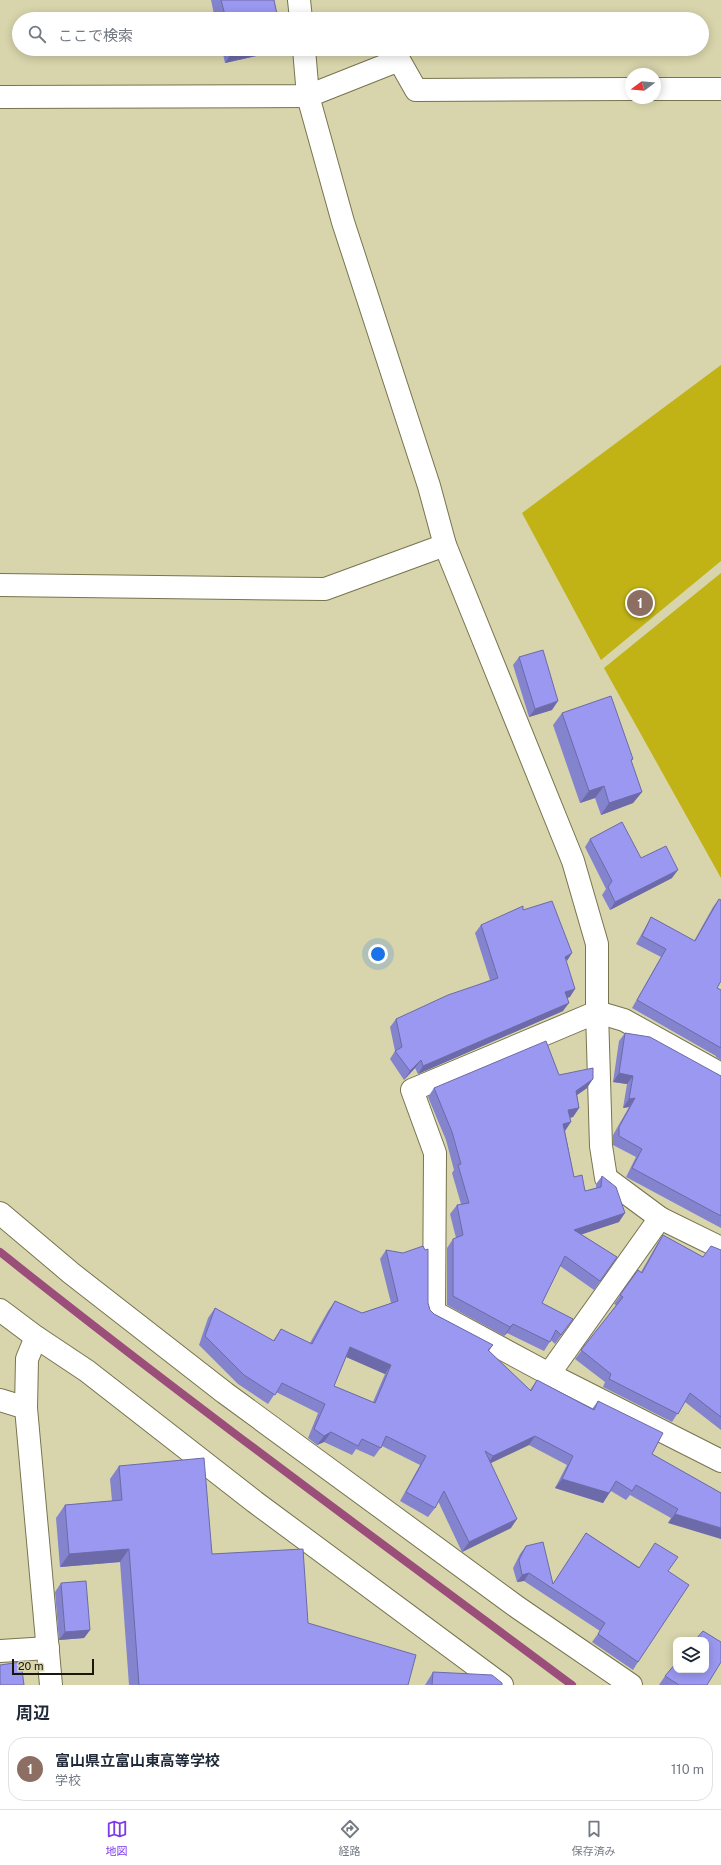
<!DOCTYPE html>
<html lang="ja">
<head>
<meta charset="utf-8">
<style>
  :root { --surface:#fff; --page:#f2f2f3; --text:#1f2937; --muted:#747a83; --line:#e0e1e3; --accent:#7c3aed }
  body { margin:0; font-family:"Public Sans","Noto Sans JP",sans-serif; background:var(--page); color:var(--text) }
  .controls { position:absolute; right:12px; bottom:12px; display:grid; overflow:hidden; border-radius:8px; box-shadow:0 2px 10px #0003 }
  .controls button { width:36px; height:36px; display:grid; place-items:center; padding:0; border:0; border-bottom:1px solid var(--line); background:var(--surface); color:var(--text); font:20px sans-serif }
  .compass { position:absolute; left:625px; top:68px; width:36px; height:36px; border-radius:50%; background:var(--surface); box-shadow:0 2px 10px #0003; rotate:254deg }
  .scale { position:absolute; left:12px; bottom:10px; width:82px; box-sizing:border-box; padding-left:4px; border:2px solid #191708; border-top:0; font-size:11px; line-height:14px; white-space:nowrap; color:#191708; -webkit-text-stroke:3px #d8d5ac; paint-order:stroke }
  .you { position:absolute; left:378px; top:954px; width:14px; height:14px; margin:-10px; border:3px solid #fff; border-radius:50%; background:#1a73e8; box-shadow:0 0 0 6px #1a73e833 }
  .badge { display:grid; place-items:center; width:26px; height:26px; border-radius:50%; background:var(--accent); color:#fff; font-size:13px; font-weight:700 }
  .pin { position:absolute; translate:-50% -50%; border:2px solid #fff; box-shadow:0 1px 4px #0006 }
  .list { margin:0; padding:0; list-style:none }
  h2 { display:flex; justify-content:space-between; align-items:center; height:52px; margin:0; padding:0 16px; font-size:17px }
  h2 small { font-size:13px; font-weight:400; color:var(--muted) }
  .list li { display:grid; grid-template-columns:26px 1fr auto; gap:12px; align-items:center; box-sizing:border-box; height:64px; margin:0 8px 8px; padding:0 8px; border:1px solid var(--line); border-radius:16px }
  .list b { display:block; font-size:15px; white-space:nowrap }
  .list p { margin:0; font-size:13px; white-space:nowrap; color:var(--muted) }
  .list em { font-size:13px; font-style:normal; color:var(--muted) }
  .icon { flex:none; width:22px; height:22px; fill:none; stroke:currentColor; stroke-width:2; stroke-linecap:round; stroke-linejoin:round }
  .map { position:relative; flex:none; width:721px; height:1685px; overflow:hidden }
  .search { position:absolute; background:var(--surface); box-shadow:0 2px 10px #0003; left:12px; right:12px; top:12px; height:44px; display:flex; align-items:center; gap:10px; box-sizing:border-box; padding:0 14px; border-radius:22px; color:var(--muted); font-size:15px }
  .sheet { height:124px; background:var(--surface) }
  nav { display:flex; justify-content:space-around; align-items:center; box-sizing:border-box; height:56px; border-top:1px solid var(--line); background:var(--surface); font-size:11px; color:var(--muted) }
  nav a { display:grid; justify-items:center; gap:2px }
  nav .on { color:var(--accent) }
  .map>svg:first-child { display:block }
  .park { fill:#c1b316 }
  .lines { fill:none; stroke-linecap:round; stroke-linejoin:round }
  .stream { stroke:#9a4e79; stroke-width:8 }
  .minor-casing { stroke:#77744f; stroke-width:24 }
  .minor { stroke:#fff; stroke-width:22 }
  .wall { fill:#8483ce; fill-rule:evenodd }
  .shaded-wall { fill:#6c6aa8 }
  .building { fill:#9a98f0; stroke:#6c6aa8; fill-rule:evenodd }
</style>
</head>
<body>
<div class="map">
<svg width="721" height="1685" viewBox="0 0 721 1685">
  <rect width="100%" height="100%" fill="#d8d5ac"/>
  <g class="park">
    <polygon points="721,365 721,561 601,660 522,513"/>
    <polygon points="721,573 721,878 604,668"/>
  </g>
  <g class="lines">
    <path class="stream" d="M 0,1252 C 187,1401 380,1542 572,1685"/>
    <g class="minor-casing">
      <g id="minor">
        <polyline points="299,0 301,19"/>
        <polyline points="304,49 308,96 343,222 429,486 445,545 573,861 597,944 597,1012 601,1146 606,1178 660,1218 721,1248"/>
        <polyline points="655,89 721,89"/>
        <polyline points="0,97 308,96 399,60 416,90 631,89"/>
        <polyline points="0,585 325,589 445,545"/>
        <polyline points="0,1213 71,1273 225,1393 517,1607 631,1685"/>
        <polyline points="660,1218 549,1374 434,1312 435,1153 412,1090 597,1012 624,1020 721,1074"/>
        <polyline points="0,1310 36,1337 87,1371 255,1502 502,1685"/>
        <polyline points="549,1374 721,1461"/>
        <polyline points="0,1400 26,1408 51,1685"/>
        <polyline points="26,1408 27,1359 36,1337"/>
        <polyline points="0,1651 48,1648"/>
      </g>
    </g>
    <use href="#minor" class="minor"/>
  </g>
  <g class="wall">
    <polygon points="211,0 274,0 278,19 215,19"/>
    <polygon points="222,49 276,49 274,52 225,63"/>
    <polygon points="519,657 552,710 529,717 513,665"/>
    <polygon points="562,713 633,759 631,761 642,792 633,803 601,815 595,798 580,803 553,725"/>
    <polygon points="590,839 641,858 672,878 610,910 602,895 606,889 585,847"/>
    <polygon points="719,899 717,988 721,990 721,1060 716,1057 716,1056 632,1008 661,957 636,944 651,917 694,941 713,907"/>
    <polygon points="523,910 566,961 570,997 567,998 563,1011 418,1074 415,1068 404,1080 390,1059 395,1051 390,1027 396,1019 490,980 475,933 481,925"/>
    <polygon points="625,1033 721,1076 721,1228 626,1177 636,1157 613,1145 613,1135 629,1107 623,1108 627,1084 613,1082 619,1041"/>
    <polygon points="559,1075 587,1088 577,1095 579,1108 573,1117 570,1118 565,1131 574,1177 585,1191 596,1188 596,1184 602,1176 619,1222 581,1234 617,1257 594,1290 560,1266 542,1303 573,1319 555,1344 551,1340 544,1351 507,1333 504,1336 447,1305 447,1248 453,1239 456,1238 450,1214 457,1205 461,1204 452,1173 454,1170 446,1140 428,1097 434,1088"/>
    <polygon points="663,1235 703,1257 721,1250 721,1430 685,1402 672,1422 603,1387 605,1382 575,1359 616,1305 614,1304 638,1270 641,1272 657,1244"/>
    <path d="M 386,1250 L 428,1303 L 430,1310 L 434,1314 L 493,1345 L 489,1351 L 530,1390 L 537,1380 L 592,1409 L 598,1401 L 652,1454 L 721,1493 L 668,1523 L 671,1518 L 630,1495 L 626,1500 L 611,1491 L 603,1503 L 555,1488 L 567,1465 L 529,1445 L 490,1463 L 511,1528 L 462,1552 L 438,1501 L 435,1508 L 428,1517 L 400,1501 L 420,1465 L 382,1446 L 374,1457 L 356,1449 L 352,1455 L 324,1442 L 317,1445 L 308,1438 L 318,1413 L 276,1392 L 268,1404 L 238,1384 L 199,1345 L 208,1318 L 215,1308 L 273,1341 L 281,1329 L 310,1343 L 328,1311 L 335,1301 L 362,1313 L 391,1303 L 380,1259 ZM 346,1357 L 385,1374 L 373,1402 L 334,1386 Z"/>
    <polygon points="119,1466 212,1554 308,1623 408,1685 129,1685 120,1562 60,1567 56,1518 65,1505 112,1501 110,1479"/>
    <polygon points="586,1533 639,1567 668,1571 638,1662 633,1670 592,1642 600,1631 524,1581 517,1582 513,1568 520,1554 526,1546 553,1584"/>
    <polygon points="61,1583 90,1630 84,1638 59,1640 55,1592"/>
    <polygon points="433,1672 502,1685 425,1685"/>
    <polygon points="665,1676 707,1685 659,1685"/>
  </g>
  <g class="shaded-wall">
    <polygon points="244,49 276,49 274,52 225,63 233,51"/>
    <polygon points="558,701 552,710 529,717 535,709"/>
    <polygon points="604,786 595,798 580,803 589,791"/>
    <polygon points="642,792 633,803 601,815 609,803"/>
    <polygon points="678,870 672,878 610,910 615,902"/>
    <polygon points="572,953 567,961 565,957"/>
    <polygon points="575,989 570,997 559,1000 565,992"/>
    <polygon points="569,1003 563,1011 418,1074 423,1066"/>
    <polygon points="421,1060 415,1068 404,1080 410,1071"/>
    <polygon points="619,1073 633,1076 627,1084 613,1082"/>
    <polygon points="593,1079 587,1088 570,1100 576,1091"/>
    <polygon points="635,1098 629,1107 623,1108 629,1099"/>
    <polygon points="579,1108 573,1117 562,1119 568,1110"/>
    <polygon points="571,1122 565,1131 563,1124"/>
    <polygon points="625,1213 619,1222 568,1239 574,1230"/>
    <polygon points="513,1324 507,1333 504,1336 510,1327"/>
    <polygon points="350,1347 391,1365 385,1374 344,1356"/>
    <polygon points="331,1432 324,1442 317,1445 324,1436"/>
    <polygon points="535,1436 529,1445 487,1465 493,1456"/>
    <polygon points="562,1479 609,1493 603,1503 555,1488"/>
    <polygon points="675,1514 721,1528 721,1539 668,1523"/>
    <polygon points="517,1519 511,1528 462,1552 469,1542"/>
    <polygon points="129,1549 120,1562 60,1567 69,1554"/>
    <polygon points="529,1573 524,1581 517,1582 522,1575"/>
    <polygon points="90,1630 84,1638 59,1640 65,1632"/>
  </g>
  <g class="building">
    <polygon points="221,0 274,0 278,19 226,19"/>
    <polygon points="232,49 244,49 233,51"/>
    <polygon points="543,650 558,701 535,709 519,657"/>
    <polygon points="611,696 633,759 631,760 642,792 609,803 604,786 589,791 562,713"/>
    <polygon points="622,822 641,858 666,846 678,870 615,902 608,887 612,881 590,839"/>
    <polygon points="719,899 721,900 721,981 717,988 721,990 721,1048 637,1000 666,949 642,936 651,917 695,941"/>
    <polygon points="552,901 572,953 565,957 575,989 565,992 569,1003 423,1066 421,1060 410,1071 395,1051 402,1047 396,1019 448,995 498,978 481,925 523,906 523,910"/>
    <polygon points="625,1033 650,1037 721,1076 721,1216 632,1168 642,1149 619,1136 619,1127 635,1098 629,1099 633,1076 619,1073"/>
    <polygon points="546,1041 559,1075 593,1068 593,1079 576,1091 579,1108 568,1110 571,1122 563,1124 574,1177 582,1175 585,1191 601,1187 602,1176 616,1187 625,1213 574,1230 617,1257 600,1281 565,1256 542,1303 573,1319 561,1335 556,1330 550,1342 513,1324 510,1327 453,1296 453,1239 463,1235 457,1205 469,1203 458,1165 461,1164 452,1132 434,1088"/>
    <polygon points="663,1235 703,1257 711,1246 721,1250 721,1417 690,1393 678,1414 609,1379 611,1374 581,1350 623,1297 620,1295 638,1270 642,1273"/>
    <path d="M 423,1246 L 425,1250 L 428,1249 L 428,1303 L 430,1310 L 434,1314 L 493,1345 L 488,1350 L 531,1391 L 537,1380 L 594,1410 L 598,1401 L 663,1433 L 652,1454 L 721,1493 L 721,1528 L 675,1514 L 678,1509 L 636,1485 L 632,1491 L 616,1481 L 609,1493 L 562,1479 L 573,1456 L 535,1436 L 493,1456 L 485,1451 L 517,1519 L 469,1542 L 444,1491 L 435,1508 L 406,1492 L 426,1456 L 386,1436 L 381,1448 L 362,1439 L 358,1446 L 331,1432 L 324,1436 L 314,1429 L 325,1404 L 282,1383 L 275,1395 L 244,1375 L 205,1336 L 215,1308 L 274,1341 L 281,1329 L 312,1344 L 335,1301 L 362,1313 L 398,1301 L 386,1250 L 403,1253 ZM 350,1347 L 391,1365 L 375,1403 L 334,1386 Z"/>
    <polygon points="204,1458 212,1554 303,1549 308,1623 416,1655 408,1685 139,1685 129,1549 69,1554 65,1505 122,1500 119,1466"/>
    <polygon points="586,1533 639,1568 655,1543 678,1557 668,1571 689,1585 638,1662 598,1634 605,1623 529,1573 522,1575 519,1560 526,1546 543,1542 553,1584"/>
    <polygon points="86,1581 90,1630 65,1632 61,1583"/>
    <polygon points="703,1631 721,1642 721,1662 707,1685 679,1685 665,1676 676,1663 676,1670 706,1670 706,1640 695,1640"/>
    <polygon points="21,1662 24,1685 0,1685 0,1665"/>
    <polygon points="433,1672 492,1675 502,1683 502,1685 432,1685"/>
  </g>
</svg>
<div class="controls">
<button><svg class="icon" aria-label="layers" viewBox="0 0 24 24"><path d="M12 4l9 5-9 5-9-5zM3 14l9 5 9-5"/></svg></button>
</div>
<svg class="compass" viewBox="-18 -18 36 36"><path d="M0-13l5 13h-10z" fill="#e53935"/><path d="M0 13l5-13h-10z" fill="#747a83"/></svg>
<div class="scale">20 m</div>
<div class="you"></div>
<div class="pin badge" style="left:640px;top:603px;background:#8d6e63">1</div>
<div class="search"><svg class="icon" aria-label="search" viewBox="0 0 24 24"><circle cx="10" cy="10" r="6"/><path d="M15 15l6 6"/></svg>ここで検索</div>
</div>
<section class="sheet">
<h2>周辺<small></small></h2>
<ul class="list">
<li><span class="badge" style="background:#8d6e63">1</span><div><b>富山県立富山東高等学校</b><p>学校</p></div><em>110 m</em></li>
</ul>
</section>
<nav>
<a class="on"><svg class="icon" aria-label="map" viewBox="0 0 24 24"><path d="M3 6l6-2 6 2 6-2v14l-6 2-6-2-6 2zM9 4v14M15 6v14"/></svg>地図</a>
<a><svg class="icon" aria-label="directions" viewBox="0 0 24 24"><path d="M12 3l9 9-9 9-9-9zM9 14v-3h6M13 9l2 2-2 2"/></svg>経路</a>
<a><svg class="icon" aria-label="saved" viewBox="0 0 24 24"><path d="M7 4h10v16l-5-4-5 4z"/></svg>保存済み</a>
</nav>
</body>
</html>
